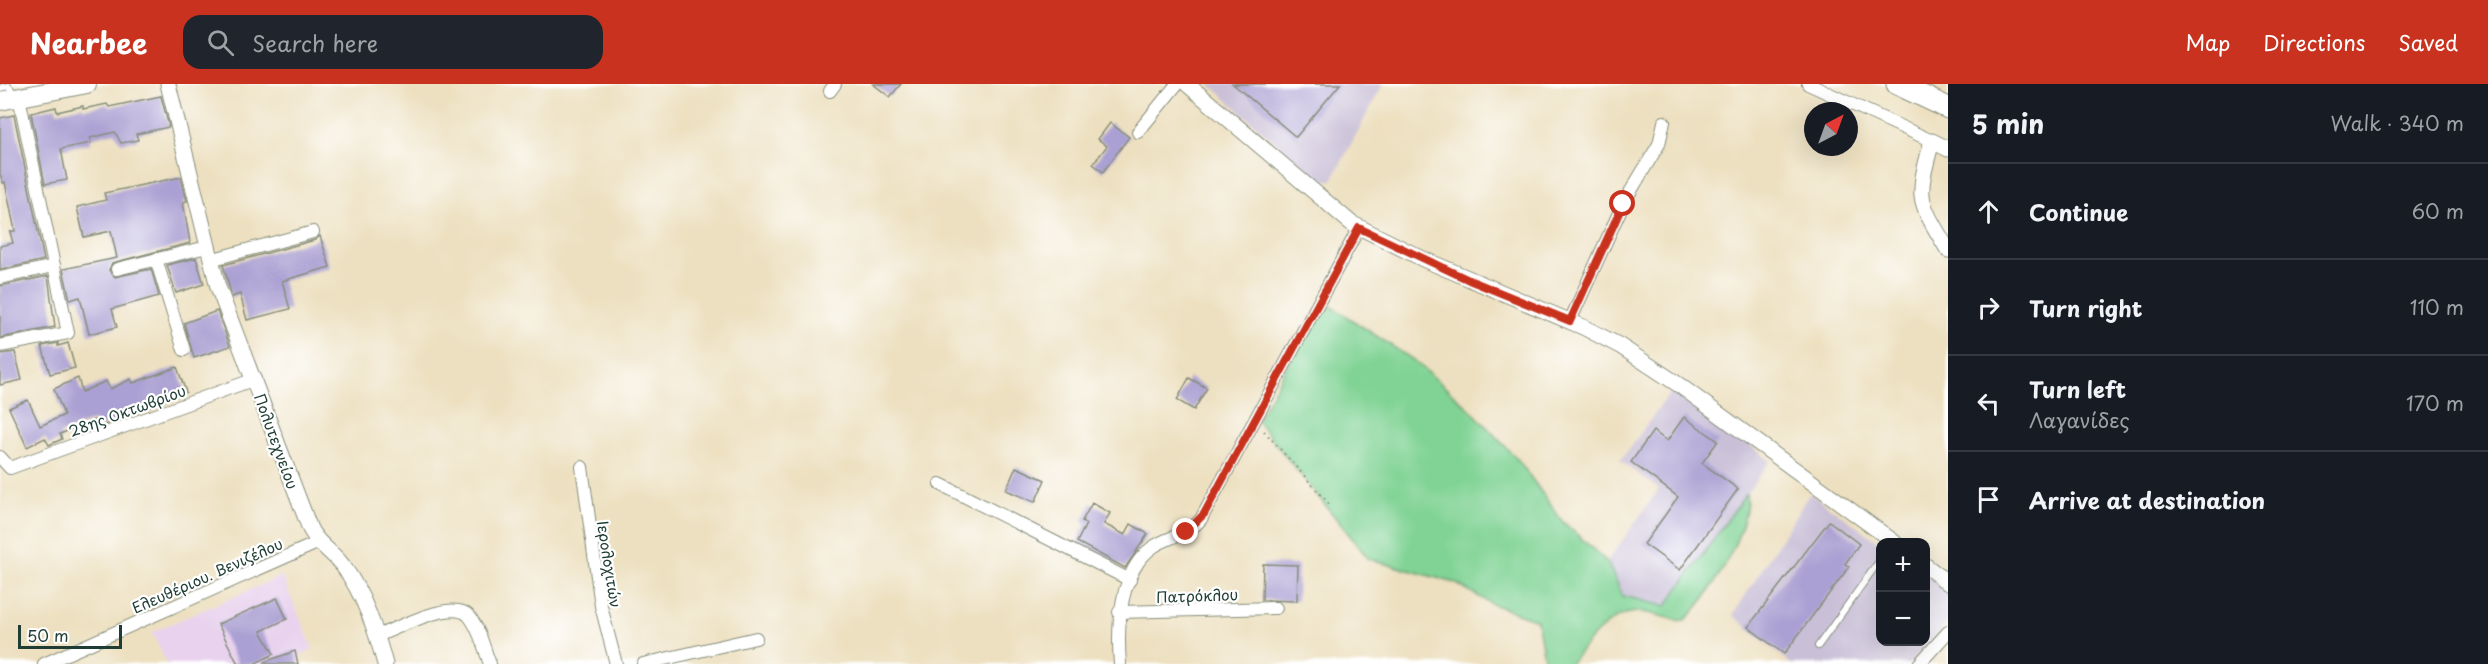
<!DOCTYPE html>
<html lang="en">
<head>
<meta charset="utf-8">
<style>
  :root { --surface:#171b24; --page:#20242c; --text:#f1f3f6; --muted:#9ea1a6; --line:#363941; --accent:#c8321e }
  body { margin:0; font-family:"Playpen Sans",sans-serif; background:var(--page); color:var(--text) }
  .controls { position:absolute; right:18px; bottom:18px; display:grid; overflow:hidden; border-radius:12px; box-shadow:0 6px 24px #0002 }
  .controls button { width:54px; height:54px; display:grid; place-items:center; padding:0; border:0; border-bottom:2px solid var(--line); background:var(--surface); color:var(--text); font:30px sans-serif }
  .compass { position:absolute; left:1804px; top:18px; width:54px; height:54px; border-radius:50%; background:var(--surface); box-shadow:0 6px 24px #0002; rotate:41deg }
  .scale { position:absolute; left:18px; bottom:15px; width:104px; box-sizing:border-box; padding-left:6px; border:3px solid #1f3d34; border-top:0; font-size:16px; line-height:21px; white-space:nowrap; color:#1f3d34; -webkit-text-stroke:4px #fff; paint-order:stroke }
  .stop { position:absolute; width:18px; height:18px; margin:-14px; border:4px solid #c8321e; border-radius:50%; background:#fff }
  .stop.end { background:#c8321e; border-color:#fff; box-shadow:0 2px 6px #0008 }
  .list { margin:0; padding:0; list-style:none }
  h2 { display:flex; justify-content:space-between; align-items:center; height:78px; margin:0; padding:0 24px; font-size:26px }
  h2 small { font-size:20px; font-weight:400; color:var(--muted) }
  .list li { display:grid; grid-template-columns:39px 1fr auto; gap:18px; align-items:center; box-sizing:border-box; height:96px; padding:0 24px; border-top:2px solid var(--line) }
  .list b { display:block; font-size:22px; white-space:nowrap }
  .list p { margin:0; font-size:20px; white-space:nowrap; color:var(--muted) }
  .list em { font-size:20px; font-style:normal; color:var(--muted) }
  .icon { flex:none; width:33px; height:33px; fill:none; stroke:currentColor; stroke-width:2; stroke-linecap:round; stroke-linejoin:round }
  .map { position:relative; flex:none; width:1948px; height:580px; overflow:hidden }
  header { display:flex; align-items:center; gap:36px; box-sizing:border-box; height:84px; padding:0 30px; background:var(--accent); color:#fff }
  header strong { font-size:28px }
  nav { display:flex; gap:33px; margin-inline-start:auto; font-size:21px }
  .search { width:420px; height:54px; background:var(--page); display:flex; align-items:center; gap:15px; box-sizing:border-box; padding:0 21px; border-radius:18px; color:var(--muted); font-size:22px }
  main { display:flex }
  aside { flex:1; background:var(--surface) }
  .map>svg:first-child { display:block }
  .built { fill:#e8d2ee }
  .industrial { fill:#c9bfd7 }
  .green { fill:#80d394; stroke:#508864; stroke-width:1.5 }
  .building { fill:#aba0d3 }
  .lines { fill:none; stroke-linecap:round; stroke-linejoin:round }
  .service-casing { stroke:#868e7a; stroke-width:8 }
  .minor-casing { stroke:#868e7a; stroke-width:14 }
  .tertiary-casing { stroke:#868e7a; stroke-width:17 }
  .primary-casing { stroke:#868e7a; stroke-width:20 }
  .motorway-casing { stroke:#868e7a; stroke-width:23 }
  .path { stroke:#868e7a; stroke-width:2; stroke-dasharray:1.5 4.5; stroke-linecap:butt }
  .service { stroke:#fff; stroke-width:6 }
  .minor { stroke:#fff; stroke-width:12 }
  .tertiary { stroke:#fff; stroke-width:15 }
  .primary { stroke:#fff; stroke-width:18 }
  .motorway { stroke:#fff; stroke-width:21 }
  .route { stroke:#c8321e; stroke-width:8 }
  .labels { text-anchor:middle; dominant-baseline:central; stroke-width:4.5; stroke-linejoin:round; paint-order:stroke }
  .street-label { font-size:15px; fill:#1f3d34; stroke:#fff }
</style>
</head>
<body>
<header>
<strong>Nearbee</strong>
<div class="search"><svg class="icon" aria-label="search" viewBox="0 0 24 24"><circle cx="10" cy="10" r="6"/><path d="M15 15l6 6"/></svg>Search here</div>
<nav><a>Map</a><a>Directions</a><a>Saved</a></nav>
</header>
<main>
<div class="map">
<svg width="1948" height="580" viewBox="0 0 1948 580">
  <rect width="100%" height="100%" fill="#fff"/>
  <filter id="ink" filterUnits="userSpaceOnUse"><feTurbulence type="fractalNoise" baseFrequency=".0167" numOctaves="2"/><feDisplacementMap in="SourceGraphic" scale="12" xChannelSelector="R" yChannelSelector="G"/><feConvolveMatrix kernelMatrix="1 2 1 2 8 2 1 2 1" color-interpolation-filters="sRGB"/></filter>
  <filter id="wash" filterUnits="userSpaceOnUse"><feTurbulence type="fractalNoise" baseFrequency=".008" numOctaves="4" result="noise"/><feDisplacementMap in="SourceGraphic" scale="24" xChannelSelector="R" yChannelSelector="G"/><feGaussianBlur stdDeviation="1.35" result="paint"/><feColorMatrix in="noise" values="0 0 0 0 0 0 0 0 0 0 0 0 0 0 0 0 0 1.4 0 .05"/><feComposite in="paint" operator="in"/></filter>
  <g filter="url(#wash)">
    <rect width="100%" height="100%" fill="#ede0c0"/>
    <polygon class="built" points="282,492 313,565 300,571 302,580 167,580 152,548"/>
    <g class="industrial">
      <polygon points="1209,0 1383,0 1332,96 1319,97"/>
      <polygon points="1673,305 1711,340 1719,335 1770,377 1666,522 1622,512 1607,478 1659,405 1620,377"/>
      <polygon points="1810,409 1880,459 1880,558 1926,558 1926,491 1948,507 1948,537 1909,580 1791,580 1733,531"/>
    </g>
    <path class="green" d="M 1323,217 L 1415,277 L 1469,324 L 1519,377 L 1562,437 L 1607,478 L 1623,512 L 1666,522 L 1746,410 C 1753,438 1707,522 1683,537 C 1668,535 1650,527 1636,528 C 1608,530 1586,560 1570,580 L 1545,580 L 1537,536 L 1492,520 L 1455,499 L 1369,475 L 1257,337 Z"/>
    <g id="blocks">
      <g class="building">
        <polygon points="873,0 901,0 890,13"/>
        <polygon points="1233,0 1340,0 1296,53"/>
        <polygon points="161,12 169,43 136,50 138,56 121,59 115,48 90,54 91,59 61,65 67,96 45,100 31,29 56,23 57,28 83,22 83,25 107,20 109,23"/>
        <polygon points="14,31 44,176 0,186 0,162 13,159 10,148 15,147 5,98 3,99 0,90 0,34"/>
        <polygon points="1110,39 1129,53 1103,88 1093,80 1107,62 1098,55"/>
        <polygon points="181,93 187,117 183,118 190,159 112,179 109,186 115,193 151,185 159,212 112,225 117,243 89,250 80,213 70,216 63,185 117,174 111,147 84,153 77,123 106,116 104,109"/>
        <polygon points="320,152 330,183 282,197 290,225 247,236 240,210 232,213 223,181 315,156"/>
        <polygon points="196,174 204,200 176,209 167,181"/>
        <polygon points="48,192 55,243 0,254 0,202"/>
        <polygon points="217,227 230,262 194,274 184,239"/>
        <polygon points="58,259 58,262 68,259 75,284 50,290 42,262"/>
        <polygon points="15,268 22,296 0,301 0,270"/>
        <polygon points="177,283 186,308 97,344 94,336 60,350 62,355 49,361 45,354 27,363 9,324 28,316 40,342 64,331 54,305 78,294 82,308 106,297 110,305 131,295 133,299"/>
        <polygon points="1189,294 1207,304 1194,326 1177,316"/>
        <polygon points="1684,333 1718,357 1702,379 1738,405 1680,486 1644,460 1678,413 1631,378 1653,347 1667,357"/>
        <polygon points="1016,383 1045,396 1035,418 1006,406"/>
        <polygon points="1092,419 1110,429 1104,440 1125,451 1131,440 1148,450 1125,484 1077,458 1086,440 1082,437"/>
        <polygon points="1829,437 1859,460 1845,480 1849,483 1784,570 1748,543"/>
        <polygon points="1263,480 1298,481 1297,517 1262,516"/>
        <polygon points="277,514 287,535 261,547 274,570 254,580 238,580 218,540"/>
        <polygon points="295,567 298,580 264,580 264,578"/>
      </g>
    </g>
  </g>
  <g filter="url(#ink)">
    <use href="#blocks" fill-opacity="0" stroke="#868e7a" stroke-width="1.5"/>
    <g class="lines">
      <g class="service-casing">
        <g id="service">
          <polyline points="0,4 8,2 16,11"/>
          <polyline points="1818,562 1880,476"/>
        </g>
      </g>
      <g class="minor-casing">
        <g id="minor">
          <polyline points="1808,0 1932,57"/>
          <polyline points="830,7 835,0"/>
          <polyline points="1138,48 1177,0"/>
          <polyline points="156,175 184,266"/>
          <polyline points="210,176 313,148"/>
          <polyline points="117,185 207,163"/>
          <polyline points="0,194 54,182"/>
          <polyline points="1570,237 1623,120 1659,60 1664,38"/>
          <polyline points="0,262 68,249 19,13"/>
          <polyline points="0,373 10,384 255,295"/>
          <polyline points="582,383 601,522 616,580"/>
          <polyline points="940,400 1130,496"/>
          <polyline points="1119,528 1276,524"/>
          <path d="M 377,552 C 398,544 453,514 469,532 C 480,545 484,565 490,580"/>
          <polyline points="44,580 317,459"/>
          <polyline points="643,580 756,554"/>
          <path d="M 1120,580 C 1117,543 1119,487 1153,463 C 1169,452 1188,451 1201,435 L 1359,144"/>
          <polyline points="1919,580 1948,548"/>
        </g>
      </g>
      <g class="tertiary-casing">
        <g id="tertiary">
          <path d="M 168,0 L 218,203 L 310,445 C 318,461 333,468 343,482 C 364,510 376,547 385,580"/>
          <polyline points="1187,0 1351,139 1423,175 1583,243 1620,262 1679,301 1894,458"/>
          <path d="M 1948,65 L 1932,57 C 1916,116 1917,114 1948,166"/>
          <polyline points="1926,482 1948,499"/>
        </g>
      </g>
      <g class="primary-casing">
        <polyline id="primary" points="0,17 87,0"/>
      </g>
      <g class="motorway-casing">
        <polyline id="motorway" points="1897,0 1948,24"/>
      </g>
      <polyline class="path" points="1264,347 1332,423"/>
      <use href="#service" class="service"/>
      <use href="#minor" class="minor"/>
      <use href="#tertiary" class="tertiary"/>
      <use href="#primary" class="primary"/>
      <use href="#motorway" class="motorway"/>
    </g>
  </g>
  <g class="lines" filter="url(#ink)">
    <polyline class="route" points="1186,448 1204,430 1359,144 1469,196 1570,237 1623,120"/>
  </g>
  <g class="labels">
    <g class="street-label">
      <text transform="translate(127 326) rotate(-20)">28ης Οκτωβρίου</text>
      <text transform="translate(277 357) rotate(70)">Πολυτεχνείου</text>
      <text transform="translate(610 480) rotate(81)">Ιερολοχιτών</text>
      <text transform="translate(207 491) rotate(-24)">Ελευθέριου. Βενιζέλου</text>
      <text transform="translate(1197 511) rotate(-2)">Πατρόκλου</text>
    </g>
  </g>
</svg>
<div class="controls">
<button>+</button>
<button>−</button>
</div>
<svg class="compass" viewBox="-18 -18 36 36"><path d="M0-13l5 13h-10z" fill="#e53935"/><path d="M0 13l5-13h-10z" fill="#9ea1a6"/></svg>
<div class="scale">50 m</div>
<div class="stop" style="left:1623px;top:120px"></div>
<div class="stop end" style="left:1186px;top:448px"></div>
</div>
<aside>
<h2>5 min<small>Walk · 340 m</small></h2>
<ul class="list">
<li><svg class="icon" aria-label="ahead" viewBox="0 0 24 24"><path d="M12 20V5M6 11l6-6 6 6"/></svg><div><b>Continue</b></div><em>60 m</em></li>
<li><svg class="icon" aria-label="right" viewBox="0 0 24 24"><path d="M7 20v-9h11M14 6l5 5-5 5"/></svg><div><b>Turn right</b></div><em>110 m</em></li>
<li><svg class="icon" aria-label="left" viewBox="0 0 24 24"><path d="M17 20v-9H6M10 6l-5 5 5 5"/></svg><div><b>Turn left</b><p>Λαγανίδες</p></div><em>170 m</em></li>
<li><svg class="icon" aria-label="arrive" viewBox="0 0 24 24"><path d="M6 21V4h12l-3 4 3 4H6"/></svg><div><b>Arrive at destination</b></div></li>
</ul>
</aside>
</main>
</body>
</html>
